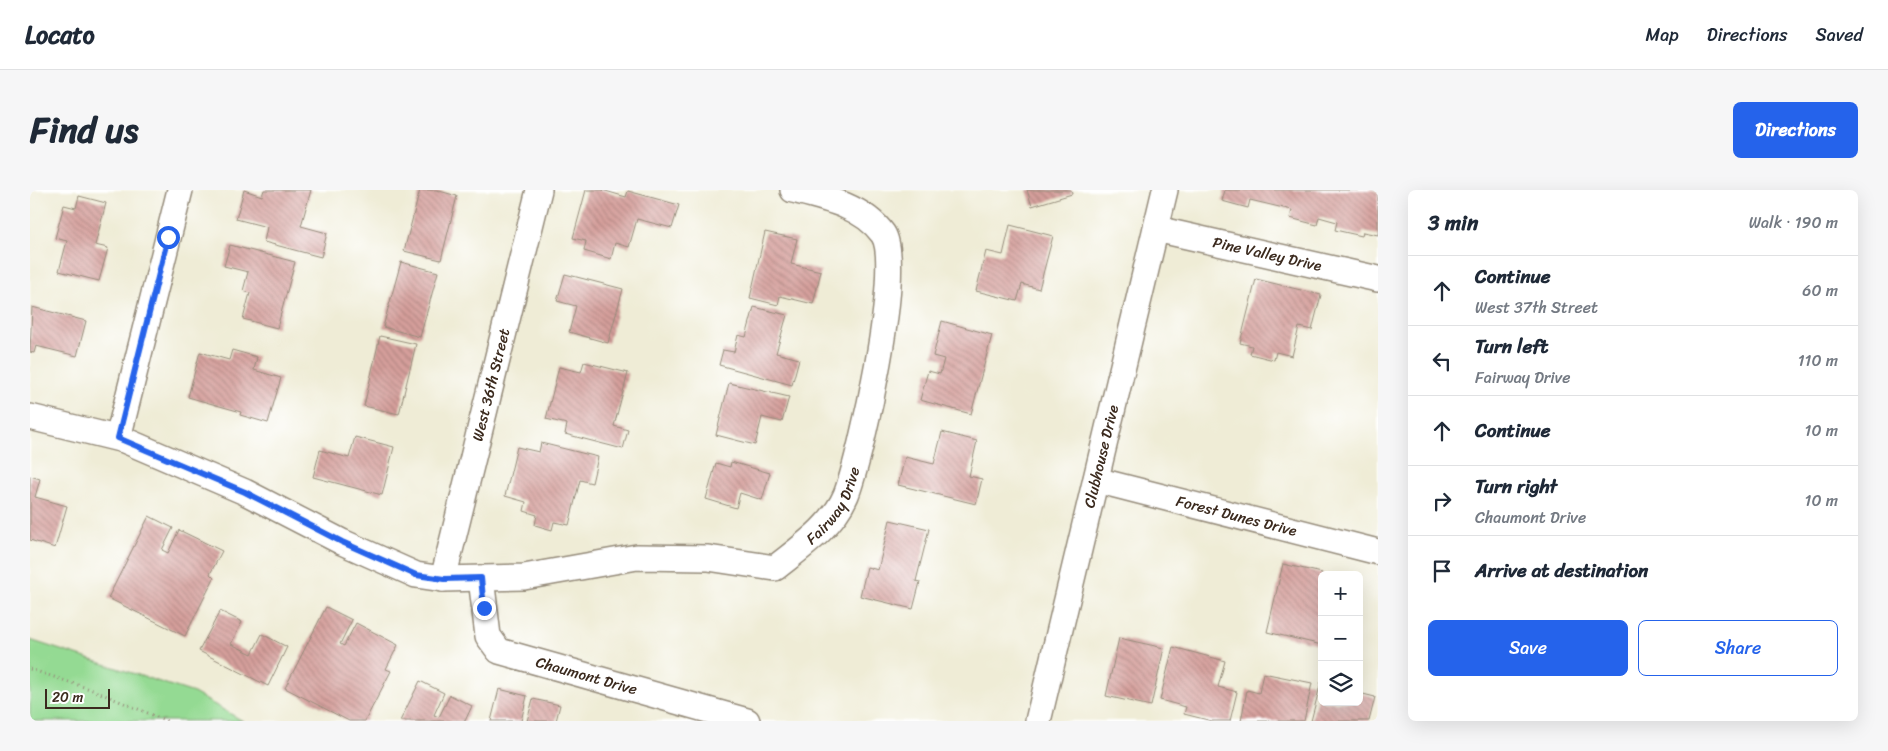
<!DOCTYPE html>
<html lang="en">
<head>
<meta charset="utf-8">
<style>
  :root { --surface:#fff; --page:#f6f6f7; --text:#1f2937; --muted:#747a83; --line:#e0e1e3; --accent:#2563eb }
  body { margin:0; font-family:Sriracha,sans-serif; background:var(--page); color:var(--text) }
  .controls { position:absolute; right:15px; bottom:15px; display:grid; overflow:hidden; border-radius:8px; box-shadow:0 5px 20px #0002 }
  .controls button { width:45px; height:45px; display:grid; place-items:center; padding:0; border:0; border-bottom:1px solid var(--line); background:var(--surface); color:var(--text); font:25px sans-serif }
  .scale { position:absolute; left:15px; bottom:12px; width:65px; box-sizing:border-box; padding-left:5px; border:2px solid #3b2a1e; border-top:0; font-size:14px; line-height:18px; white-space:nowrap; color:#3b2a1e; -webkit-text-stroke:4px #fff; paint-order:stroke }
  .stop { position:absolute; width:15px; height:15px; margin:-11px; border:4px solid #2563eb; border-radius:50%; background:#fff }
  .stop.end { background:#2563eb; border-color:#fff; box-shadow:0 1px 5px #0008 }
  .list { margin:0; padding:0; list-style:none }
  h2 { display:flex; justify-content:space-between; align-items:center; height:65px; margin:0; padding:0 20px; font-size:21px }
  h2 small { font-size:16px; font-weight:400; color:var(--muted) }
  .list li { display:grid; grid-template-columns:32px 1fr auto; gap:15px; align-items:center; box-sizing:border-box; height:70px; padding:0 20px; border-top:1px solid var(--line) }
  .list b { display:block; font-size:19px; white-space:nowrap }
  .list p { margin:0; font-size:16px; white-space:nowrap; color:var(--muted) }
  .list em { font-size:16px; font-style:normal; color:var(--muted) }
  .actions { display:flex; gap:10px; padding:15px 20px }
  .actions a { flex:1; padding:11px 0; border:1px solid var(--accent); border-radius:8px; text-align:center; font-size:18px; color:var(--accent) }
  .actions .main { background:var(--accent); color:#fff }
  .icon { flex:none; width:28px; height:28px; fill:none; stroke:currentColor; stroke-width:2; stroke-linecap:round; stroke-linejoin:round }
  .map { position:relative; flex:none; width:1348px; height:531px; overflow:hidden; border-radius:8px }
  header { display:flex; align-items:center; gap:30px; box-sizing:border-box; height:70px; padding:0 25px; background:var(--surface); border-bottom:1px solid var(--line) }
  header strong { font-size:24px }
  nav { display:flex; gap:28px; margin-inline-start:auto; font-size:18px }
  .intro { display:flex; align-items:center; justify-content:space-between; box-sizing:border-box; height:120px; padding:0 30px }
  h1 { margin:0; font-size:35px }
  .button { padding:12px 22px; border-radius:8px; background:var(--accent); color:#fff; font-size:18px; font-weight:700 }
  main { display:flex; gap:30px; padding:0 30px }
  aside { flex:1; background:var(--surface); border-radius:8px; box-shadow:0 5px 20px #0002 }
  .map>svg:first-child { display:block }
  .grass { fill:#94da93; stroke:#688258 }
  .building { fill:url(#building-back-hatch) }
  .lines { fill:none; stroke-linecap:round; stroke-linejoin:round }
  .minor-casing { stroke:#958b7a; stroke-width:28 }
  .path { stroke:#958b7a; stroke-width:3; stroke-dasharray:1 4; stroke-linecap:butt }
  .minor { stroke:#fff; stroke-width:25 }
  .route { stroke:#2563eb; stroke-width:6 }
  .labels { text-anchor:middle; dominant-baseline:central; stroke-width:4; stroke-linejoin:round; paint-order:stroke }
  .street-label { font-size:15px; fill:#3b2a1e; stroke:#fff }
</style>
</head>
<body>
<header>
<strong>Locato</strong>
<nav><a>Map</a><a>Directions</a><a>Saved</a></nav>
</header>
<div class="intro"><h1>Find us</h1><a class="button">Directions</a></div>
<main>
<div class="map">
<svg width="1348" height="531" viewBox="0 0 1348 531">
  <defs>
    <pattern id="building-back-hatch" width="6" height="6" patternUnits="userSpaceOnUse" patternTransform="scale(1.25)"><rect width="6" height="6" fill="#d59f9b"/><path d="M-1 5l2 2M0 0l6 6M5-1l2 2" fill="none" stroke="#ae827e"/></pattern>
  </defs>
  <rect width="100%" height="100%" fill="#fff"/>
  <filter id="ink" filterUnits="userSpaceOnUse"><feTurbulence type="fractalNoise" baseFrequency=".02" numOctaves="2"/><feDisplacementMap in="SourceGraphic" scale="10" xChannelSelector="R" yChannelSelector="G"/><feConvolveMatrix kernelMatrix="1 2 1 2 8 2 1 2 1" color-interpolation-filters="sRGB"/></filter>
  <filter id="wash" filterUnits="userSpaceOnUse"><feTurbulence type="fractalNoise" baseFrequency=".0096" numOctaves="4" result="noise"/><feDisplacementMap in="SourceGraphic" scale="20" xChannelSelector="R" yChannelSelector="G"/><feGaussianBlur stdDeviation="1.12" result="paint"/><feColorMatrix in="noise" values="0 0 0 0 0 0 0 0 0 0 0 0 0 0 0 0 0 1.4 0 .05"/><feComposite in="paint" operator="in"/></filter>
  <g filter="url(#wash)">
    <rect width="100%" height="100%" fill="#efecd6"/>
    <polygon class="grass" points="0,450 164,503 213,531 0,531"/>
    <g id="blocks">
      <g class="building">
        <polygon points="214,0 232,6 234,0 281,0 271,36 297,43 291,67 234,52 237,37 206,29"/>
        <polygon points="390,0 406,0 427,6 411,70 374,61"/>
        <polygon points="556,0 572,0 596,7 598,1 649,15 642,38 607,29 599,57 585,53 581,69 554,61 556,51 543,48"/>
        <polygon points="997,0 1041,0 1042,4 1002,16"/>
        <polygon points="1195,0 1343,0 1348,2 1348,45 1333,42 1332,46 1305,40 1307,32 1289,27 1287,35 1260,28 1262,20 1220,10 1218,18 1192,11"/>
        <polygon points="49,6 76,13 65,55 78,58 69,91 29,81 37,51 25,48 34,15 46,18"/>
        <polygon points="980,35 1023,46 1009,99 992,94 987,111 946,101 956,61 973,65"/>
        <polygon points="735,42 767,49 761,74 791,81 783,114 750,106 748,115 720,108"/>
        <polygon points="200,55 265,72 247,138 213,129 220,103 213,101 218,82 194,76"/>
        <polygon points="371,72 408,82 390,147 353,137"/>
        <polygon points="535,84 593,99 578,153 539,142 546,116 527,111"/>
        <polygon points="1226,89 1291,105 1282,140 1269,137 1262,166 1246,162 1244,170 1220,164 1222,156 1210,153"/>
        <polygon points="2,117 56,131 47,166 6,156 4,163 0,162"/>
        <polygon points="724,117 757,125 746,163 769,169 762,195 689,175 693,160 704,162 708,145 716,147"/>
        <polygon points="912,131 962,145 941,224 890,210 898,181 910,184 914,169 903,166"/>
        <polygon points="350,146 386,154 369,224 334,216"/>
        <polygon points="202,160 227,167 224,180 251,188 238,233 210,225 211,222 158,207 170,162 199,170"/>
        <polygon points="554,172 598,183 584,236 598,240 593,259 535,244 537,234 516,229 529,177 551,182"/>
        <polygon points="699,193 759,207 752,232 732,227 725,255 686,245"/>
        <polygon points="912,242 947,251 939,286 952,289 946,314 868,295 875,267 904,274"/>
        <polygon points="325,247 364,257 352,305 283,287 290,260 319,268"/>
        <polygon points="511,253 568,267 562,293 550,290 539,335 524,332 522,340 505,335 507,325 494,321 496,312 475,306 487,257 509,262"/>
        <polygon points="701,272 740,283 732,310 710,303 706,318 676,309 686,273 700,277"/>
        <polygon points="0,286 10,289 5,307 37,316 25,358 0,350"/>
        <polygon points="119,326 143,338 132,360 138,363 149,340 192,361 180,384 184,388 155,446 78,408"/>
        <polygon points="860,330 899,339 886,391 890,392 883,419 830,406 837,377 848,380"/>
        <polygon points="1253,374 1292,383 1292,455 1237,442"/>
        <polygon points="296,417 322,430 310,454 314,456 326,433 368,455 356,479 361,481 335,531 319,531 255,498"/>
        <polygon points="190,421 212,432 201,454 222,464 232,444 257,457 238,496 169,461"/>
        <polygon points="1089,448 1134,458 1121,516 1076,506"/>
        <polygon points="1143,457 1195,471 1188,497 1207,502 1200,531 1182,531 1154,524 1156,517 1130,510"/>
        <polygon points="1233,483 1282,493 1274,531 1211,531 1217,500 1229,503"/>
        <polygon points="390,491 414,503 404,525 409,527 420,505 442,516 435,531 370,531"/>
        <polygon points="1291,492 1292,512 1329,512 1329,503 1345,507 1339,531 1281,531"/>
        <polygon points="469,499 497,506 491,531 461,531"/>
        <polygon points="503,509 530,515 526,531 497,531"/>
      </g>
    </g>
  </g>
  <g filter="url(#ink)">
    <use href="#blocks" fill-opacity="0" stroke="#958b7a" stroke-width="1"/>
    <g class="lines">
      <g class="minor-casing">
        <g id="minor">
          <path id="s1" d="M 1126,39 L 1348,89"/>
          <path id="s2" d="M 0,227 L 94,250 L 215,302 L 312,352 L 386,385 L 413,389 L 494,387 L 607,367 L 678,368 L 745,378 C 770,358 803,336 816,305 C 831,267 874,76 853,44 C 833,16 795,8 763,0"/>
          <polyline points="88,248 150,0"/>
          <path id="s3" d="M 1066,290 L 1348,362"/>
          <path id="s4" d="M 451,388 L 458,446 L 469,461 L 717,531"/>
          <path id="s5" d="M 413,389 L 509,0"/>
          <path id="s6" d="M 1008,531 L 1135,0"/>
        </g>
      </g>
      <polyline class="path" points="0,479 60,499 137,531"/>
      <use href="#minor" class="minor"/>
    </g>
  </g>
  <g class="lines" filter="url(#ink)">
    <polyline class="route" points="138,47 88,248 215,302 312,352 386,385 414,389 451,388 454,418"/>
  </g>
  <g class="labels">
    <g class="street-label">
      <text stroke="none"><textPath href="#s1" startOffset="114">Pine Valley Drive</textPath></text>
      <text stroke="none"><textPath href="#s5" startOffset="200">West 36th Street</textPath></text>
      <text stroke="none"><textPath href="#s6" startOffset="272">Clubhouse Drive</textPath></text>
      <text stroke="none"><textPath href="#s2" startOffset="868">Fairway Drive</textPath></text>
      <text stroke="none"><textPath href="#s3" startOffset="145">Forest Dunes Drive</textPath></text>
      <text stroke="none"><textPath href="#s4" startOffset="168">Chaumont Drive</textPath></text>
    </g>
  </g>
</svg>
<div class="controls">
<button>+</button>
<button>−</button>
<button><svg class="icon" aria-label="layers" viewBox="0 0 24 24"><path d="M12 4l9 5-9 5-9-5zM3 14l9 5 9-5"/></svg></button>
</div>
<div class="scale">20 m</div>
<div class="stop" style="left:138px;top:47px"></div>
<div class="stop end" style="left:454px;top:418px"></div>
</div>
<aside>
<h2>3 min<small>Walk · 190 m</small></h2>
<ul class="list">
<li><svg class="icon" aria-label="ahead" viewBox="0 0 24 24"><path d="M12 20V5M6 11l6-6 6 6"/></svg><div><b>Continue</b><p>West 37th Street</p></div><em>60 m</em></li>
<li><svg class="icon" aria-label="left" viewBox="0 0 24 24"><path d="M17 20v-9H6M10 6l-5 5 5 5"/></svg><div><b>Turn left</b><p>Fairway Drive</p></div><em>110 m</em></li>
<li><svg class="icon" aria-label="ahead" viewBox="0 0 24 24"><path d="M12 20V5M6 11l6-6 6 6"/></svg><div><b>Continue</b></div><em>10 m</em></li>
<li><svg class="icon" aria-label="right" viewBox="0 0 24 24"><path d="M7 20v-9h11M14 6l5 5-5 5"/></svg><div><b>Turn right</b><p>Chaumont Drive</p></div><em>10 m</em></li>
<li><svg class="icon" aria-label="arrive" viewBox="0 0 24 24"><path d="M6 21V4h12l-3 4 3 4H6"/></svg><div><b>Arrive at destination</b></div></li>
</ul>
<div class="actions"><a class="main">Save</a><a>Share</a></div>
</aside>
</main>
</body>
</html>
